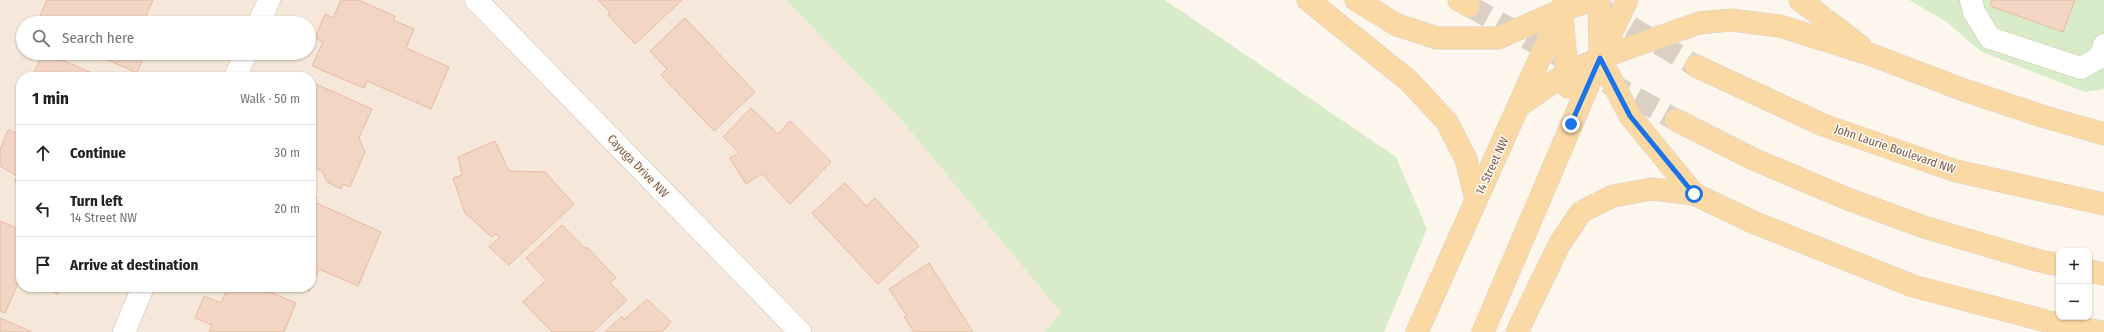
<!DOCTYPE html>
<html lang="en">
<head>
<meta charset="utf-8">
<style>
  :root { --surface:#fff; --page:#f2f2f2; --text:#222; --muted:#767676; --line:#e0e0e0 }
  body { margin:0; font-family:"Fira Sans Condensed",sans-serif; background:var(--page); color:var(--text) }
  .controls { position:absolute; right:12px; bottom:12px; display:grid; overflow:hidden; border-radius:8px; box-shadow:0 1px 3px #0004 }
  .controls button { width:36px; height:36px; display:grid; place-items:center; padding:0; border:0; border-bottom:1px solid var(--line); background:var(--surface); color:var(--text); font:20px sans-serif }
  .stop { position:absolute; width:12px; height:12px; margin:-9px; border:3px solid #1a73e8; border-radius:50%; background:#fff }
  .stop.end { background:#1a73e8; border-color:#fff; box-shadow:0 1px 4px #0008 }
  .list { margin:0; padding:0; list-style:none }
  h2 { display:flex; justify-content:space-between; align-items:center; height:52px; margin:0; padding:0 16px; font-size:17px }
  h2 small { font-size:13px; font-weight:400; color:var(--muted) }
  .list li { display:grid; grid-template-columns:26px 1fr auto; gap:12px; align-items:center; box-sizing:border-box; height:56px; padding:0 16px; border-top:1px solid var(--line) }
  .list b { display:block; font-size:15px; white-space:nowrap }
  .list p { margin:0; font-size:13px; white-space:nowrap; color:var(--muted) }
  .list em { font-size:13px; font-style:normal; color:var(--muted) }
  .icon { flex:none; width:22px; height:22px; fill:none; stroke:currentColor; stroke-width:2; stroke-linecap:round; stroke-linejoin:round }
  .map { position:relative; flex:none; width:2104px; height:332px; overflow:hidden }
  .search { position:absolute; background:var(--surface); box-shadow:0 1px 3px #0004; left:16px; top:16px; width:300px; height:44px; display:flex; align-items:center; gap:10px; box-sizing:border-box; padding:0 14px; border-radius:22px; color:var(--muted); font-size:15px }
  .panel { position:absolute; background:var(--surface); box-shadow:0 1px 3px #0004; left:16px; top:72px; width:300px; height:220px; border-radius:16px }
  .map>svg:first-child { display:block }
  .residential { fill:#f5e8da; fill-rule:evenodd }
  .green { fill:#d8ecc9 }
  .building { fill:#f3d5c3; stroke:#e6bba3 }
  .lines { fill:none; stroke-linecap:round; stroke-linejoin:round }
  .major-tunnel { stroke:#dcd0c4; stroke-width:22; stroke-dasharray:22 11; stroke-linecap:butt }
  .minor-casing { stroke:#d1beb0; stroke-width:23 }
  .major-casing { stroke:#dad1cd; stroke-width:23 }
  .minor { stroke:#fff; stroke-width:22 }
  .major { stroke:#fbd9a5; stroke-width:22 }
  .route { stroke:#1a73e8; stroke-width:5 }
  .labels { text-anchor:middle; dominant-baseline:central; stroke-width:3; stroke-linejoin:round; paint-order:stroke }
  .street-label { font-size:12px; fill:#7a5c4d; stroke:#fffaf3 }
</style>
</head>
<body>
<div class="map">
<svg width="2104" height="332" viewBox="0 0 2104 332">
  <rect width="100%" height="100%" fill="#fdf6ec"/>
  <path class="residential" d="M 0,0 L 786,0 L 899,117 L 1061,313 L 1044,332 L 0,332 ZM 23,23 L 309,23 L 309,53 L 23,53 ZM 21,77 L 311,77 L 311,287 L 21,287 Z"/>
  <g class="green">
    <polygon points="786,0 1165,0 1396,157 1427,229 1384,332 1044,332 1061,313 899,117"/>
    <polygon points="1909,0 2104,0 2104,89 2085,92 1982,52 1945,21"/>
  </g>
  <g class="building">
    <polygon points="47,0 153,0 143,23 37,23"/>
    <polygon points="341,0 358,0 395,16 393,20 414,29 406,48 449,67 431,109 367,81 364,88 312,66 323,42 315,38 325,14 333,18"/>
    <polygon points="598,0 682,0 635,44 608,15 610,12"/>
    <polygon points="1992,0 2075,0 2063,32 1990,6"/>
    <polygon points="685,18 755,92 714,131 661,75 667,69 650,51"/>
    <polygon points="43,53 46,53 101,77 32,77"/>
    <polygon points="92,53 145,53 137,73"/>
    <polygon points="316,84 372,109 359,138 365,152 350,187 343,184 341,189 327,182 322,171 311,167 311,96"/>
    <polygon points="751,108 778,134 790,121 831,162 790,204 762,174 746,184 730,158 739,153 723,137"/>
    <polygon points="8,130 21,135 21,185 15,182 17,176 0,166 0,150"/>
    <polygon points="495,141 509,171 545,172 574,204 509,265 489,247 500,237 496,234 492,237 465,213 453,178 462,175 458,157"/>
    <polygon points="845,183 866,206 875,198 919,246 878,284 812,213"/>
    <polygon points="311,195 317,197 314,202 381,232 358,286 319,269 309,291 299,287 311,287"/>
    <polygon points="0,221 21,230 21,277 5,313 0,311"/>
    <polygon points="562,225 586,249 587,247 616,278 610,283 627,300 593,332 552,332 523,302 546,280 526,258"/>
    <polygon points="929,263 973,332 914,332 904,317 907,316 889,289"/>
    <polygon points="43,287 61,287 58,294"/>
    <polygon points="228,287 258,287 296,303 284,332 209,332 212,325 195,318 204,296 221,303"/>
    <polygon points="647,299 671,322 662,332 605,332 622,316 624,320"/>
    <polygon points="0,318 32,332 0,332"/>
  </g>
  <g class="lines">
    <g class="major-tunnel">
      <polyline points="1469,6 1561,57"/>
      <polyline points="1602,10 1696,66"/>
      <polyline points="1607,82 1676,120"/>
    </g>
    <g class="minor-casing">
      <g id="minor">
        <polyline points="476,0 800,332"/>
        <polyline points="1971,0 1974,12 1990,38 2081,68 2100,57 2104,45"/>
        <polyline points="259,23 269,0"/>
        <polyline points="235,77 246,53"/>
        <polyline points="124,332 143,287"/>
      </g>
    </g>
    <g class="major-casing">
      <g id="major">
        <polyline points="1308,0 1409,81 1447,122 1466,159 1476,200"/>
        <polyline points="1356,0 1397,25 1437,38 1498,38 1562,10 1592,0"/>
        <polyline points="1459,0 1469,6"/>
        <polyline points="1599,0 1600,58 1630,116 1694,194"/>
        <polyline points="1800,0 1860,46"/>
        <polyline points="1562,12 1568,87"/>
        <polyline points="1696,66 1823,125 1956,171 2104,204"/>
        <polyline points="1520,105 1567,73 1600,58 1699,23 1731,20 1780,26 1872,55 1961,89 2045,117 2104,134"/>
        <polyline points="1676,120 1753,159 1848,199 1924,227 2036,260 2059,265"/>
        <polyline points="2089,271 2104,274"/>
        <polyline points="1417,332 1566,0"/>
        <polyline points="1483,332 1600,58 1627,0"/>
        <polyline points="1517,332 1559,245 1581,212 1613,196 1652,189 1694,194 1755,223 1913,286 2050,322 2102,332"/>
      </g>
    </g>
    <use href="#minor" class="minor"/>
    <use href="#major" class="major"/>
  </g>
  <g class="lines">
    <polyline class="route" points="1571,124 1600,58 1630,116 1694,194"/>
  </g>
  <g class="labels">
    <g class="street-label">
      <text transform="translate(1895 149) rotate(19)">John Laurie Boulevard NW</text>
      <text transform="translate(638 166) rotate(46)">Cayuga Drive NW</text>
      <text transform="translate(1492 166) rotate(-65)">14 Street NW</text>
    </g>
  </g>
</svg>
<div class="controls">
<button>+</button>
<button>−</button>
</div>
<div class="stop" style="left:1694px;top:194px"></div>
<div class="stop end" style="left:1571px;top:124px"></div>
<div class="search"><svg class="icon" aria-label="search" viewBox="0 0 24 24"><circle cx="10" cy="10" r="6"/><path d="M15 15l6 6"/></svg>Search here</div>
<section class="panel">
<h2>1 min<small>Walk · 50 m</small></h2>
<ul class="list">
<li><svg class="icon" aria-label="ahead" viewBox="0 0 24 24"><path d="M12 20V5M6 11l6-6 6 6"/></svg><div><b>Continue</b></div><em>30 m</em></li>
<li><svg class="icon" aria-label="left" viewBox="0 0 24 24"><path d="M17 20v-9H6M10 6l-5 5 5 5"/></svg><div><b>Turn left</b><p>14 Street NW</p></div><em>20 m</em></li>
<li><svg class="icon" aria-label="arrive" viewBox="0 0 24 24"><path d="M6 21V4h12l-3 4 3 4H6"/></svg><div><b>Arrive at destination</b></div></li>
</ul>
</section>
</div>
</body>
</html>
